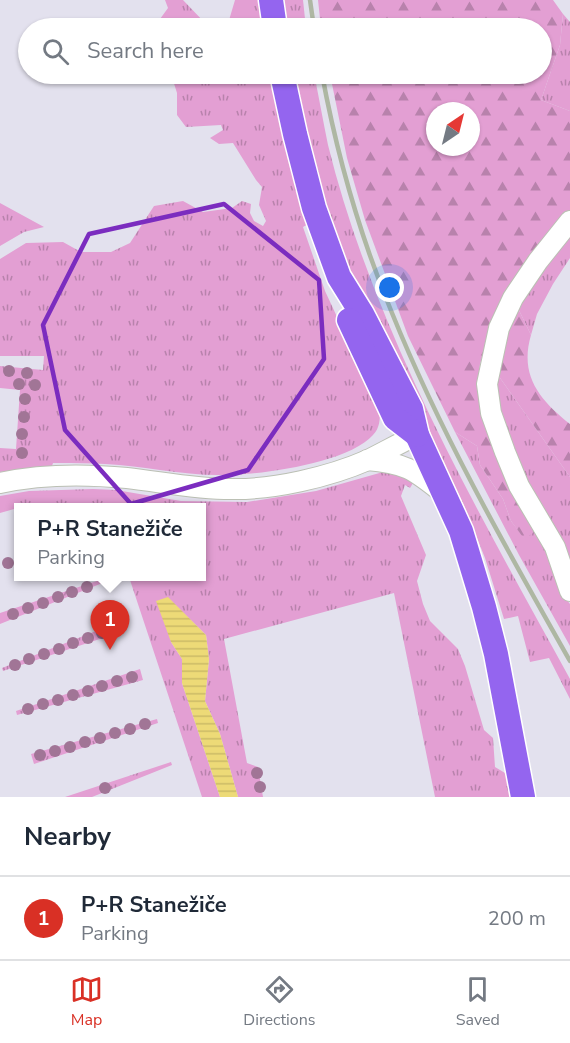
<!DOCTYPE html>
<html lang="en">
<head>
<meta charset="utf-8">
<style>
  :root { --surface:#fff; --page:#f2f2f3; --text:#1f2937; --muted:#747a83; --line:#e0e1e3; --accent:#d93025 }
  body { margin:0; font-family:"Nunito Sans",sans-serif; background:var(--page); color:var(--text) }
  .compass { position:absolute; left:426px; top:102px; width:54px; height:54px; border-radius:50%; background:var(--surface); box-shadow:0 2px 4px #0004; rotate:35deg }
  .you { position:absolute; left:390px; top:288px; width:21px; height:21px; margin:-15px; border:4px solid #fff; border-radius:50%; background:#1a73e8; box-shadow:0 0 0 9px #1a73e833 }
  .badge { display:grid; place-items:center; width:39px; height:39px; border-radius:50%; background:var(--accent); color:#fff; font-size:20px; font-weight:700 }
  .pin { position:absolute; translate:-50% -50px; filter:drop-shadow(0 2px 3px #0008) }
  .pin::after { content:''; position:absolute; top:32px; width:21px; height:18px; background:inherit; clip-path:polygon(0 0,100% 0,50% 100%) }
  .popup { position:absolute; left:14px; top:503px; width:192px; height:78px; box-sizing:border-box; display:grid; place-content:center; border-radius:0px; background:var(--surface); filter:drop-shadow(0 2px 4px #0005); font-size:20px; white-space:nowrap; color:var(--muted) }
  .popup b { font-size:22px; color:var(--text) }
  .popup::after { content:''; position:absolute; left:50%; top:100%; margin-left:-12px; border:12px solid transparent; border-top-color:var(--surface) }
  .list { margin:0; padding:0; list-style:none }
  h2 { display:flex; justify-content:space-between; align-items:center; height:78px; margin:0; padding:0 24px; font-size:26px }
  h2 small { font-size:20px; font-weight:400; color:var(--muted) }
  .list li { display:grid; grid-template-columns:39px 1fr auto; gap:18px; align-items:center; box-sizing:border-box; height:84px; padding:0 24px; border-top:2px solid var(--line) }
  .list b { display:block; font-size:22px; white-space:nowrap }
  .list p { margin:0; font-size:20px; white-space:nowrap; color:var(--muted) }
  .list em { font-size:20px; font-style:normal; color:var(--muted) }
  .icon { flex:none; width:33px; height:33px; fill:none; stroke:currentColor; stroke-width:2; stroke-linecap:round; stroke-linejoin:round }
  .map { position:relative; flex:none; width:570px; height:797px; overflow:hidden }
  .search { position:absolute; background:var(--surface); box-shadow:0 2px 4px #0004; left:18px; right:18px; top:18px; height:66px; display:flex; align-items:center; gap:15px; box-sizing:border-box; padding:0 21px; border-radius:33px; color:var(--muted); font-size:22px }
  .sheet { height:162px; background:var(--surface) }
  nav { display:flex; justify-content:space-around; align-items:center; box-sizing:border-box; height:84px; border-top:2px solid var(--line); background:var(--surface); font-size:16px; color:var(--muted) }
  nav a { display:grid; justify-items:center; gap:3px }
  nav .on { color:var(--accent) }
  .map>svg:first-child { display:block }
  .grass { fill:url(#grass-tufts) }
  .forest { fill:url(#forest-firs); fill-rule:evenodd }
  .water { fill:url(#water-rules) }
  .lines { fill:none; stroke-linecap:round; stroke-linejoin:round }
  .minor-casing { stroke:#bbc0b4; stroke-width:22 }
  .major-casing { stroke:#fff; stroke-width:27 }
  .minor { stroke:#fff; stroke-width:20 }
  .major { stroke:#9465ef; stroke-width:24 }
  .rail { stroke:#aeb7a3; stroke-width:4.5 }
  .tree { fill:#a17596 }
  .marked { fill:none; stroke:#7b2cbf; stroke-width:4.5; stroke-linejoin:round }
</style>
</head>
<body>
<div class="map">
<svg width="570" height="797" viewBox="0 0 570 797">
  <defs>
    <pattern id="grass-tufts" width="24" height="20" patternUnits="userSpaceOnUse" patternTransform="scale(1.5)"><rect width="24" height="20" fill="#e39fd3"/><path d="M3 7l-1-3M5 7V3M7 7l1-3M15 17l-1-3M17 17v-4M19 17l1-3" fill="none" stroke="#b882ac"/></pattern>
    <pattern id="forest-firs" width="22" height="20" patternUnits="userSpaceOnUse" patternTransform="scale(1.5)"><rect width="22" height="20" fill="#e39fd3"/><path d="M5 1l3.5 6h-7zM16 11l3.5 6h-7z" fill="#b882ac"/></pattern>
    <pattern id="water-rules" width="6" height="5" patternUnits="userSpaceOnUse" patternTransform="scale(1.5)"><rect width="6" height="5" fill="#edda77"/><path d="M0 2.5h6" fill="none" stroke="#ccbb67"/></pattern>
  </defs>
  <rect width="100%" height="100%" fill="#e3e1ee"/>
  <g class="grass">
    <polygon points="165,0 183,0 206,24 227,27 235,0 260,0 264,28 160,28 160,19 168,8"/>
    <polygon points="279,0 303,0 306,28 283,28"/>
    <polygon points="563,14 570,22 570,111 541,100 560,45"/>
    <path d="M 171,74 L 272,74 L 310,223 L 303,227 L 325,291 L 380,409 C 380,419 380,428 373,435 C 348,463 261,475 224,475 C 184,476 145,466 105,464 C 90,463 74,463 59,463 L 53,463 L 52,466 L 0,472 L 0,448 L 16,449 L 20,390 L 0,388 L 0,366 L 43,370 L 44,356 L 0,356 L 0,259 L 26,243 L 63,242 L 81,252 L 111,252 L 130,243 L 154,206 L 183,201 L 203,212 L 232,208 L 242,201 L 251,204 L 250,213 L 254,221 L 263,226 L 266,221 L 259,205 L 262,187 L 256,180 L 233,143 L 219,144 L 210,138 L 223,130 L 221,125 L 186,127 L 177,115 L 177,93 Z"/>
    <path d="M 290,74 L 314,74 C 319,97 323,121 328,145 C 374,331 478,512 570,679 L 570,699 L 549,658 L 530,662 L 518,616 L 504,619 L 485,558 L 465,508 L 433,440 L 357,291 L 326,215 Z"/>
    <polygon points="0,203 44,227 24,232 0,246"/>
    <polygon points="570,227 570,258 553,284 537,314 531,335 515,302"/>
    <polygon points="493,368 570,477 570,581 507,451"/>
    <polygon points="455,432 477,446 480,465 503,499 511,521 525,539 537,528 544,539 561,592 570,604 570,646 519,555"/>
    <polygon points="383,472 405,477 413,483 410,488 405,485 401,496 426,555 417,581 423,604 430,621 458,649 465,666 484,730 493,738 495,767 510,776 513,797 435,797 394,593 224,639 247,763 258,767 263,797 238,797 220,734 205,701 209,659 206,635 168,598 171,642 182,659 182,683 220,797 202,797 129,577 201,576 201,508 34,508 32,504 0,513 0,496 29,491 93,489 116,490 181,501 247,502 316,491"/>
    <polygon points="109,577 110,580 0,624 0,613"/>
    <polygon points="124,620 127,630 3,671 2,668"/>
    <polygon points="140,669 143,680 17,715 16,711"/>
    <polygon points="157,719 158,723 34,764 31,754"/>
    <polygon points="171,762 172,765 92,797 65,797"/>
  </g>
  <g class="forest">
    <path d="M 318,0 L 553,0 L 563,14 L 560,45 L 541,100 L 570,111 L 570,211 L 536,254 L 496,314 L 480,364 L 478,383 L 537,528 L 525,540 L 511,521 L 503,499 L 480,465 L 477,446 L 455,432 L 408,336 L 365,220 L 347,158 L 330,74 L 542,74 L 542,28 L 321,28 ZM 435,111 L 471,111 L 471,147 L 435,147 Z"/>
    <path d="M 515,302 L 531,335 C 519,376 540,400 570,424 L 570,477 L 493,368 Z"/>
  </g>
  <polygon class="water" points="168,597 206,635 209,659 205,701 220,734 238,797 220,797 182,683 182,659 171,642 156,601"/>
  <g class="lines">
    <g class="minor-casing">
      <g id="minor">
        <polyline points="570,221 538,261 513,298 499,328 487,384 491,413 505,452 519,486 555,547 570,591"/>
        <path d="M 367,460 C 406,463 414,470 444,494"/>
        <path d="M 0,483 C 41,474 85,474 127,478 C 162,482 195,489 231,489 C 273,490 329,477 368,460 C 384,452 400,443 417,435"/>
      </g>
    </g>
    <g class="major-casing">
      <g id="major">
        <polyline points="271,0 275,28"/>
        <polyline points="282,74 295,134 314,208 339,277 362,314 411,409 417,435 461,531 484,607 496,654 523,797"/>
        <polyline points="349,320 395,418 417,435"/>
      </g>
    </g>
    <use href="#minor" class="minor"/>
    <use href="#major" class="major"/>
    <g class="rail">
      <polyline points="310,0 314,28"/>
      <path d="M 322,74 C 337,155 360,236 392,313 C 441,434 506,548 570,661"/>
    </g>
  </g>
  <g class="tree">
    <circle cx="9" cy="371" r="6"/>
    <circle cx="27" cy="373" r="6"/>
    <circle cx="19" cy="384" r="6"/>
    <circle cx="35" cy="385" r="6"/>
    <circle cx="25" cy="399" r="6"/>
    <circle cx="24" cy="417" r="6"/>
    <circle cx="22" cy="434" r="6"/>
    <circle cx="22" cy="453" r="6"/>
    <circle cx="8" cy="563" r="6"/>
    <circle cx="87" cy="587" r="6"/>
    <circle cx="72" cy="592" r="6"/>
    <circle cx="58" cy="597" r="6"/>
    <circle cx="43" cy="603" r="6"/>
    <circle cx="28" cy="608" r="6"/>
    <circle cx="13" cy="614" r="6"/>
    <circle cx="117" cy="627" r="6"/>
    <circle cx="102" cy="633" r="6"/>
    <circle cx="88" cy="638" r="6"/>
    <circle cx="73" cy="643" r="6"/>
    <circle cx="59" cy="649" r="6"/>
    <circle cx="44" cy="654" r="6"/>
    <circle cx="29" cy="659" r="6"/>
    <circle cx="15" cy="665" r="6"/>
    <circle cx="132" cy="677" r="6"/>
    <circle cx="117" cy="681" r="6"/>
    <circle cx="102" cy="686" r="6"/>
    <circle cx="88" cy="691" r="6"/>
    <circle cx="73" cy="695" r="6"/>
    <circle cx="58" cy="700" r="6"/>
    <circle cx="43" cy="704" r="6"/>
    <circle cx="28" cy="709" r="6"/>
    <circle cx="145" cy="724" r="6"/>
    <circle cx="130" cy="729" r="6"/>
    <circle cx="115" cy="733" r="6"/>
    <circle cx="100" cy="738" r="6"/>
    <circle cx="85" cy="742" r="6"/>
    <circle cx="70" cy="747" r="6"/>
    <circle cx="55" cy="751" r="6"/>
    <circle cx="40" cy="755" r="6"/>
    <circle cx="257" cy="773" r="6"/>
    <circle cx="260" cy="787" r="6"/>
    <circle cx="105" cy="788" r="6"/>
  </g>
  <path class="marked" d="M 224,204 L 319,280 L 324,359 L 248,470 L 131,504 L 65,430 L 43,325 L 89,234 Z"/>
</svg>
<svg class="compass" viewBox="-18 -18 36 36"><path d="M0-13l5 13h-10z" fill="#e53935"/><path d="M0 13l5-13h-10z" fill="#747a83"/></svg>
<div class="you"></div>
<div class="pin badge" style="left:110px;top:650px">1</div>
<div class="popup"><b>P+R Stanežiče</b>Parking</div>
<div class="search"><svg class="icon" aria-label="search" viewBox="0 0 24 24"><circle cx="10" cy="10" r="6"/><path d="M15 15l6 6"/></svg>Search here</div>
</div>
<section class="sheet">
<h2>Nearby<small></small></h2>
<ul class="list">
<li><span class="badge">1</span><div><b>P+R Stanežiče</b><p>Parking</p></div><em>200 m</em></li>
</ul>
</section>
<nav>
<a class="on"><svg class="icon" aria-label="map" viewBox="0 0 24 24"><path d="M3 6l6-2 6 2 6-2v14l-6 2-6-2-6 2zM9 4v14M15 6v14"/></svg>Map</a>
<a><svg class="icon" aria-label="directions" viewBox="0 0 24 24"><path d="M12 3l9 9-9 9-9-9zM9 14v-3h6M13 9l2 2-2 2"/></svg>Directions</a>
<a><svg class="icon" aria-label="saved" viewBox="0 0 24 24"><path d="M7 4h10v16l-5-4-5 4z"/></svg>Saved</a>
</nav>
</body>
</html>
